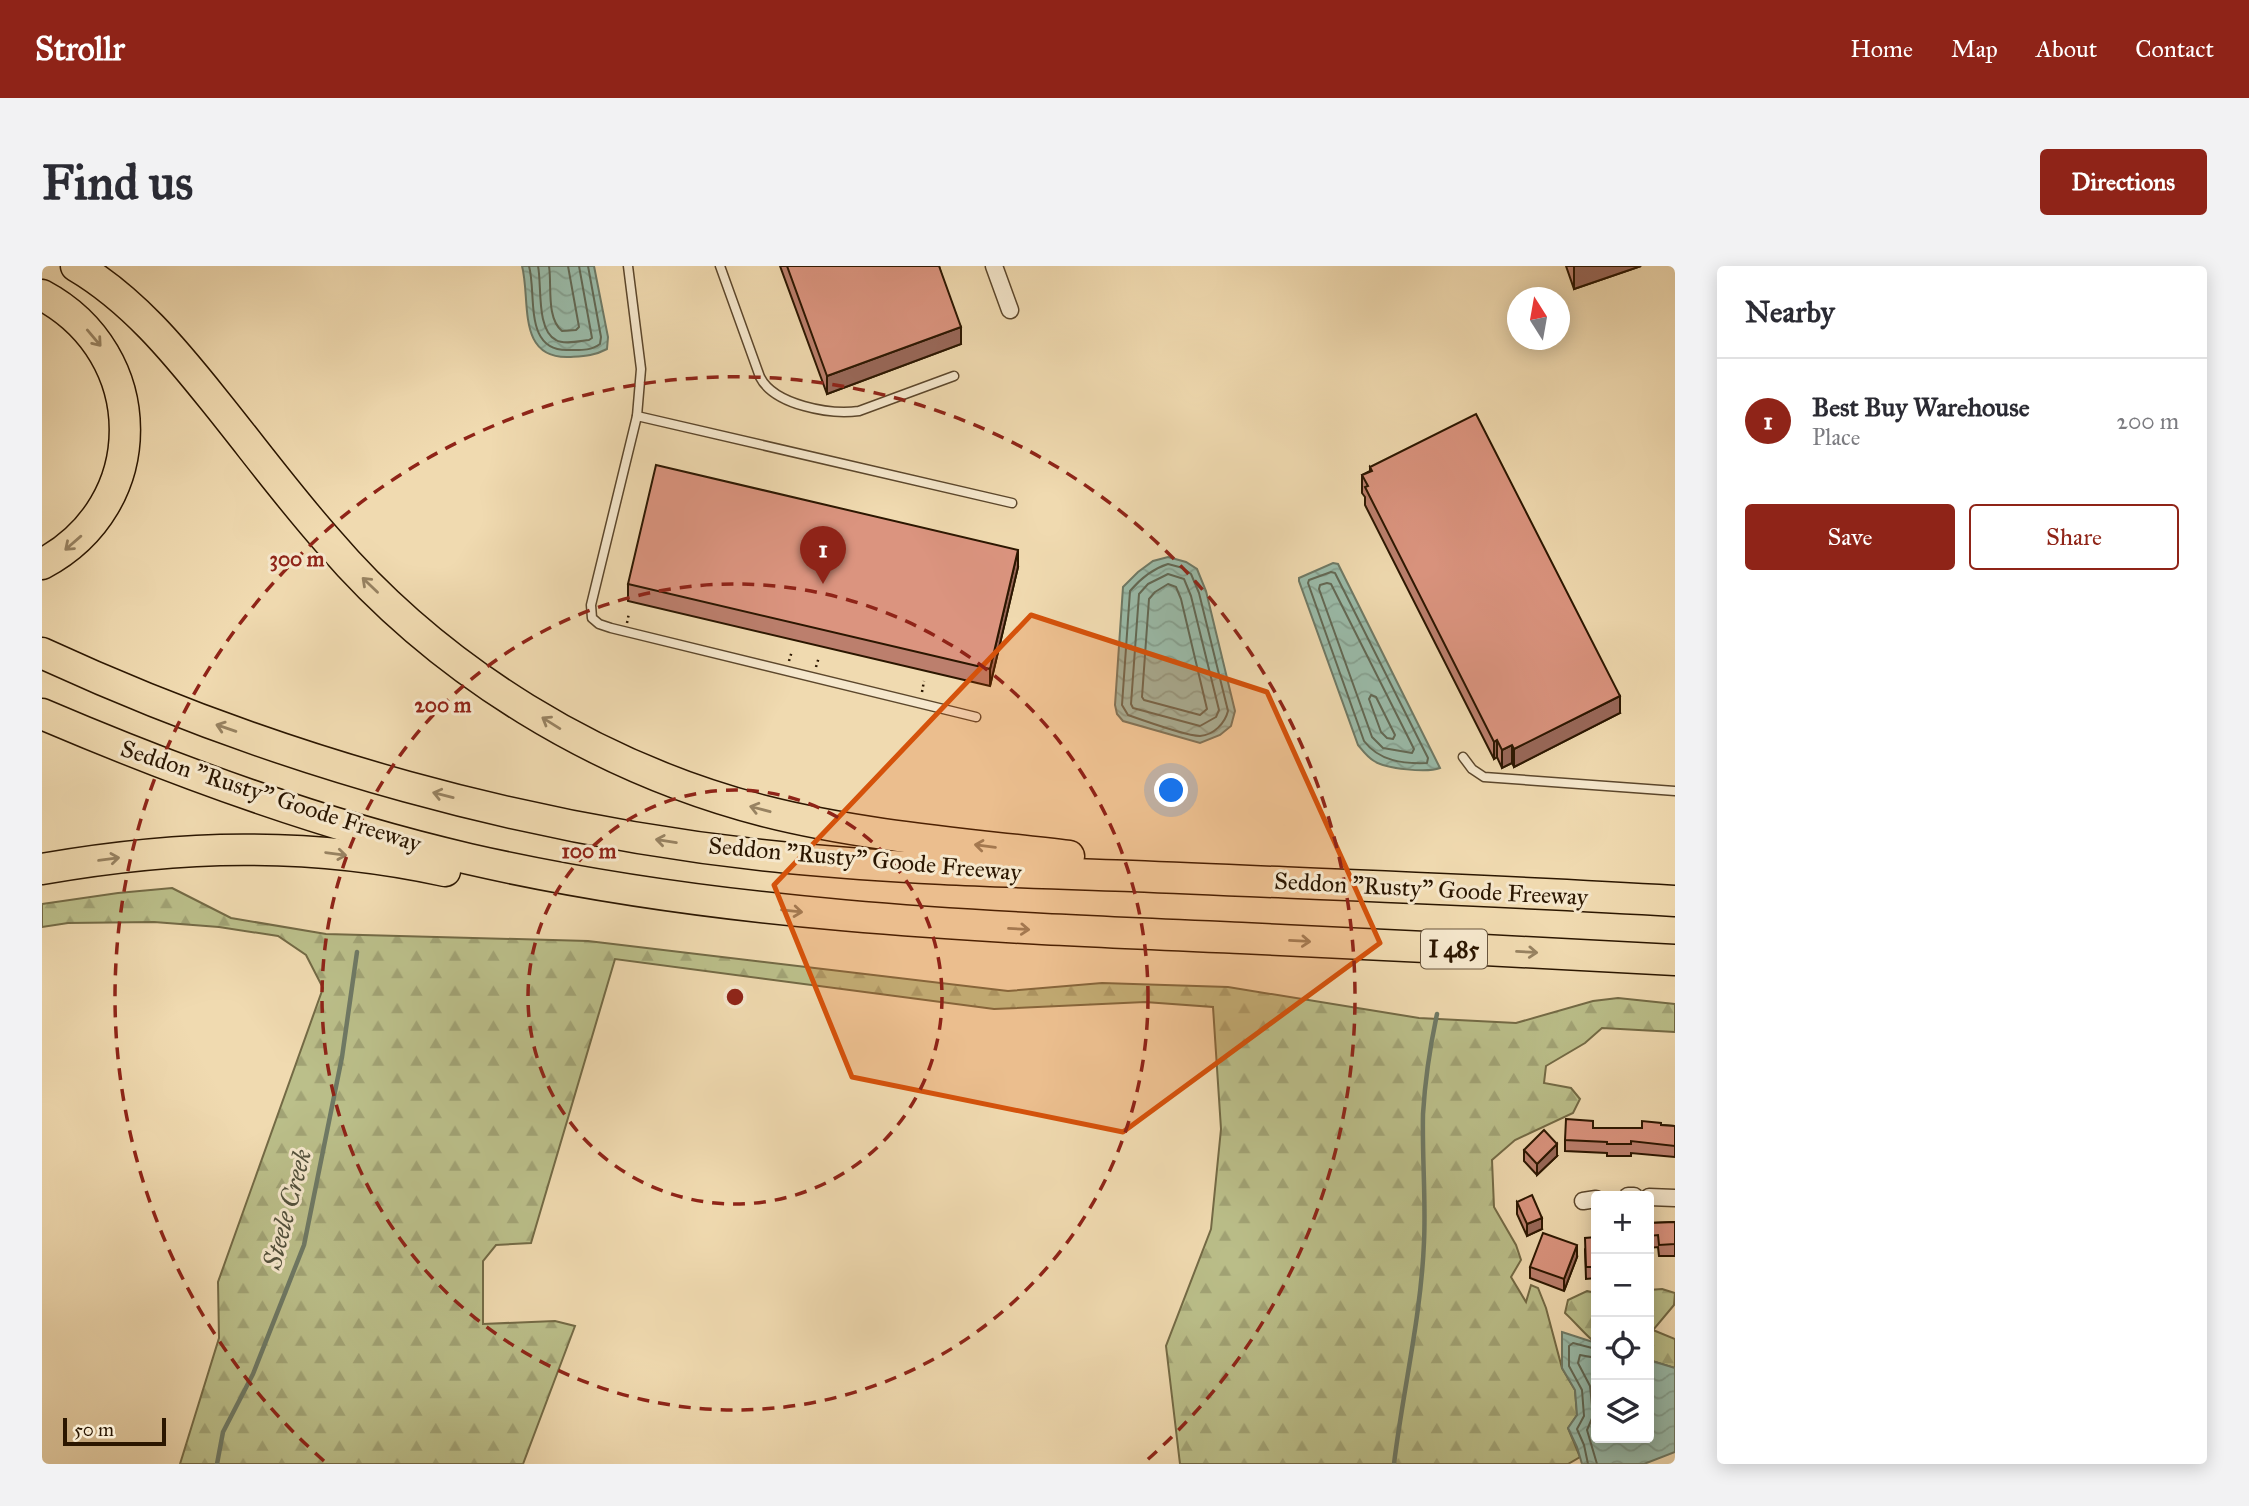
<!DOCTYPE html>
<html lang="en">
<head>
<meta charset="utf-8">
<style>
  :root { --surface:#fff; --page:#f2f2f3; --text:#2b2b33; --muted:#7c7c81; --line:#e1e1e2; --accent:#8f2418 }
  body { margin:0; font-family:"IM FELL Great Primer",serif; background:var(--page); color:var(--text) }
  .controls { position:absolute; right:21px; bottom:21px; display:grid; overflow:hidden; border-radius:7px; box-shadow:0 4px 18px #0003 }
  .controls button { width:63px; height:63px; display:grid; place-items:center; padding:0; border:0; border-bottom:2px solid var(--line); background:var(--surface); color:var(--text); font:35px sans-serif }
  .compass { position:absolute; left:1465px; top:21px; width:63px; height:63px; border-radius:50%; background:var(--surface); box-shadow:0 4px 18px #0003; rotate:349deg }
  .scale { position:absolute; left:21px; bottom:18px; width:103px; box-sizing:border-box; padding-left:7px; border:4px solid #2b1600; border-top:0; font-size:19px; line-height:24px; white-space:nowrap; color:#2b1600; -webkit-text-stroke:5px #f5e7cc; paint-order:stroke }
  .you { position:absolute; left:1130px; top:525px; width:24px; height:24px; margin:-18px; border:5px solid #fff; border-radius:50%; background:#1a73e8; box-shadow:0 0 0 10px #1a73e833 }
  .badge { display:grid; place-items:center; width:46px; height:46px; border-radius:50%; background:var(--accent); color:#fff; font-size:23px; font-weight:700 }
  .pin { position:absolute; translate:-50% -58px; filter:drop-shadow(0 2px 4px #0008) }
  .pin::after { content:''; position:absolute; top:37px; width:24px; height:21px; background:inherit; clip-path:polygon(0 0,100% 0,50% 100%) }
  .list { margin:0; padding:0; list-style:none }
  h2 { display:flex; justify-content:space-between; align-items:center; height:91px; margin:0; padding:0 28px; font-size:30px }
  h2 small { font-size:23px; font-weight:400; color:var(--muted) }
  .list li { display:grid; grid-template-columns:46px 1fr auto; gap:21px; align-items:center; box-sizing:border-box; height:126px; padding:0 28px; border-top:2px solid var(--line) }
  .list b { display:block; font-size:26px; white-space:nowrap }
  .list p { margin:0; font-size:23px; white-space:nowrap; color:var(--muted) }
  .list em { font-size:23px; font-style:normal; color:var(--muted) }
  .actions { display:flex; gap:14px; padding:21px 28px }
  .actions a { flex:1; padding:16px 0; border:2px solid var(--accent); border-radius:7px; text-align:center; font-size:24px; color:var(--accent) }
  .actions .main { background:var(--accent); color:#fff }
  .icon { flex:none; width:38px; height:38px; fill:none; stroke:currentColor; stroke-width:2; stroke-linecap:round; stroke-linejoin:round }
  .map { position:relative; flex:none; width:1633px; height:1198px; overflow:hidden; border-radius:7px }
  header { display:flex; align-items:center; gap:42px; box-sizing:border-box; height:98px; padding:0 35px; background:var(--accent); color:#fff }
  header strong { font-size:33px }
  nav { display:flex; gap:38px; margin-inline-start:auto; font-size:24px }
  .intro { display:flex; align-items:center; justify-content:space-between; box-sizing:border-box; height:168px; padding:0 42px }
  h1 { margin:0; font-size:49px }
  .button { padding:18px 32px; border-radius:7px; background:var(--accent); color:#fff; font-size:24px; font-weight:700 }
  main { display:flex; gap:42px; padding:0 42px }
  aside { flex:1; background:var(--surface); border-radius:7px; box-shadow:0 4px 18px #0003 }
  .map>svg:first-child { display:block }
  .forest { fill:url(#forest-firs); stroke:#736a45; stroke-width:2 }
  .water { fill:url(#water-waves); stroke:#6e7965; stroke-width:2 }
  .lines { fill:none; stroke-linecap:round; stroke-linejoin:round }
  .shore { stroke:#626854; stroke-width:2 }
  .stream { stroke:#6e7965; stroke-width:4.5 }
  .service-casing { stroke:#5c472c; stroke-width:11 }
  .minor-casing { stroke:#5c472c; stroke-width:19 }
  .motorway-casing { stroke:#2b1600; stroke-width:33 }
  .path { stroke:#2b1600; stroke-width:2.5; stroke-dasharray:2 3.5; stroke-linecap:butt }
  .service { stroke:#f5e7cc; stroke-width:8 }
  .minor { stroke:#f5e7cc; stroke-width:16 }
  .motorway { stroke:#f0dab0; stroke-width:30 }
  .wall { fill:#bc7f6d; stroke:#2b1600; stroke-width:2 }
  .shaded-wall { fill:#996859; stroke:#2b1600; stroke-width:2 }
  .building { fill:#db947f; stroke:#2b1600; stroke-width:2 }
  .oneway { stroke:#978261 }
  .marked { fill:#d5520b; fill-opacity:0.2; stroke:#d5520b; stroke-width:5; stroke-linejoin:round }
  .ring { fill:none; stroke:#8f2418; stroke-width:3.5; stroke-dasharray:12 9 }
  .labels { text-anchor:middle; dominant-baseline:central; stroke-width:6; stroke-linejoin:round; paint-order:stroke }
  .shield { fill:#f5e7cc; stroke:#68553d; stroke-width:2 }
  .shield-label { font-size:23px; font-weight:bold; fill:#2b1600 }
  .street-label { font-size:24px; fill:#2b1600; stroke:#f5e7cc }
  .water-label { font-size:26px; font-style:italic; fill:#52503b; stroke:#f5e7cc }
  .centre { fill:#8f2418; stroke:#f5e7cc; stroke-width:3.5 }
  .ring-label { font-size:21px; text-anchor:middle; font-weight:bold; fill:#8f2418; stroke:#f5e7cc; stroke-width:6; stroke-linejoin:round; paint-order:stroke }
</style>
</head>
<body>
<header>
<strong>Strollr</strong>
<nav><a>Home</a><a>Map</a><a>About</a><a>Contact</a></nav>
</header>
<div class="intro"><h1>Find us</h1><a class="button">Directions</a></div>
<main>
<div class="map">
<svg width="1633" height="1198" viewBox="0 0 1633 1198">
  <defs>
    <pattern id="forest-firs" width="22" height="20" patternUnits="userSpaceOnUse" patternTransform="scale(1.75)"><rect width="22" height="20" fill="#bbbf8a"/><path d="M5 1l3.5 6h-7zM16 11l3.5 6h-7z" fill="#a1a375"/></pattern>
    <pattern id="water-waves" width="16" height="10" patternUnits="userSpaceOnUse" patternTransform="scale(1.75)"><rect width="16" height="10" fill="#9abba9"/><path d="M0 5q4-4 8 0t8 0" fill="none" stroke="#85a090"/></pattern>
  </defs>
  <rect width="100%" height="100%" fill="#f0dab0"/>
  <filter id="stains"><feTurbulence type="fractalNoise" baseFrequency=".00286" numOctaves="4"/><feColorMatrix values="0 0 0 0 .2 0 0 0 0 .09 0 0 0 0 .02 0 0 0 .5 -.17"/></filter>
  <radialGradient id="worn" r=".72"><stop offset=".6" stop-color="#630" stop-opacity="0"/><stop offset="1" stop-color="#630" stop-opacity=".3"/></radialGradient>
  <g class="forest">
    <polygon points="130,622 189,652 284,668 546,675 966,725 1060,717 1186,721 1377,752 1474,757 1551,735 1576,732 1633,738 1633,766 1560,762 1543,777 1504,800 1502,817 1529,822 1538,833 1531,847 1473,874 1450,894 1452,941 1474,979 1479,994 1469,1011 1484,1036 1489,1019 1496,1022 1504,1042 1520,1102 1533,1124 1535,1149 1526,1162 1538,1191 1526,1198 1138,1198 1124,1080 1169,963 1179,863 1171,741 1103,736 952,743 573,693 489,977 454,979 441,995 441,1058 513,1055 533,1060 481,1198 138,1198 177,1072 176,1016 281,722 264,689 236,670 177,661 112,656 26,657 0,661 0,638 76,627"/>
    <polygon points="1620,1023 1633,1027 1632,1039 1611,1064 1633,1073 1633,1102 1607,1094 1607,1024"/>
    <path d="M 1545,1025 L 1554,1027 L 1554,1077 C 1547,1073 1532,1055 1523,1047 L 1526,1034 Z"/>
  </g>
  <g class="water">
    <path d="M 480,0 L 552,0 L 566,71 L 565,83 C 552,90 541,90 527,91 C 474,93 489,34 480,0 Z"/>
    <polygon points="1126,291 1144,296 1155,303 1164,325 1193,445 1189,460 1178,469 1158,477 1081,455 1075,448 1073,439 1081,321 1096,306 1111,295"/>
    <path d="M 1291,297 L 1296,298 L 1398,502 C 1385,507 1344,503 1332,495 C 1325,491 1321,485 1316,479 L 1257,315 L 1257,312 Z"/>
    <polygon points="1520,1066 1554,1077 1554,1172 1607,1172 1607,1094 1633,1102 1633,1186 1602,1198 1540,1198 1535,1181 1526,1162 1535,1149 1533,1124 1520,1102"/>
  </g>
  <g class="lines">
    <g class="shore">
      <path d="M 487,0 C 495,29 481,86 527,84 C 538,84 549,85 558,78 L 559,71 L 546,0"/>
      <path d="M 496,0 C 500,19 494,64 514,74 C 522,79 538,75 547,74 L 550,72 L 537,0"/>
      <path d="M 507,0 C 510,19 504,52 520,65 L 534,64 L 537,61 L 526,0"/>
      <path d="M 1126,298 L 1141,302 L 1149,308 L 1157,327 L 1186,445 C 1183,457 1172,469 1158,470 C 1146,470 1100,454 1086,449 L 1080,439 L 1088,325 C 1099,312 1110,303 1126,298 Z"/>
      <path d="M 1289,306 L 1293,307 L 1386,492 L 1385,497 C 1361,498 1337,495 1322,475 L 1266,317 L 1267,314 Z"/>
      <polygon points="1126,308 1142,313 1149,330 1177,444 1174,451 1158,460 1091,442 1089,438 1097,328 1106,318"/>
      <polygon points="1285,317 1289,318 1372,483 1370,487 1341,482 1330,471 1277,323 1278,319"/>
      <polygon points="1126,318 1134,321 1139,333 1165,443 1158,449 1102,434 1100,431 1107,333 1113,326"/>
      <polygon points="1329,429 1334,431 1353,469 1351,473 1345,472 1339,466 1327,433"/>
      <polyline points="1554,1092 1538,1089 1536,1097 1548,1120 1551,1150 1545,1164 1555,1198"/>
      <polyline points="1546,1198 1542,1179 1535,1163 1542,1150 1540,1124 1527,1100 1527,1080 1531,1077 1554,1083"/>
    </g>
    <g class="stream">
      <polyline points="175,1198 181,1166 211,1108 262,979 300,791 315,686"/>
      <path d="M 1352,1198 C 1361,1124 1379,1051 1382,976 C 1384,933 1380,891 1381,848 C 1383,814 1388,781 1395,748"/>
    </g>
    <g class="service-casing">
      <g id="service">
        <polyline points="586,0 599,103 595,150 549,339 550,352 557,358 569,362 934,451"/>
        <path d="M 678,0 L 718,111 C 732,139 788,149 817,145 L 912,110"/>
        <polyline points="595,150 970,237"/>
        <polyline points="1421,491 1430,503 1442,511 1633,525"/>
      </g>
    </g>
    <g class="minor-casing">
      <g id="minor">
        <polyline points="952,0 968,44"/>
        <polyline points="1586,930 1592,930"/>
        <polyline points="1607,931 1633,932"/>
        <polyline points="1541,935 1554,933"/>
      </g>
    </g>
    <g class="motorway-casing">
      <g id="motorway">
        <path d="M 34,0 C 90,33 132,84 172,134 C 210,181 246,230 286,275 C 398,406 556,502 722,545 C 820,570 927,578 1027,590"/>
        <path d="M 0,29 C 110,88 111,239 0,298"/>
        <path d="M 0,387 C 234,495 490,567 747,592 C 861,603 976,606 1090,610 C 1271,618 1452,624 1633,635"/>
        <path d="M 0,448 C 138,507 280,559 427,593 C 680,651 940,661 1199,672 C 1344,678 1488,687 1633,694"/>
        <path d="M 0,603 C 138,579 265,575 403,605"/>
      </g>
    </g>
    <g class="path">
      <polyline points="585,357 587,347"/>
      <polyline points="747,395 750,385"/>
      <polyline points="774,401 777,391"/>
      <polyline points="880,426 882,415"/>
    </g>
    <use href="#service" class="service"/>
    <use href="#minor" class="minor"/>
    <use href="#motorway" class="motorway"/>
  </g>
  <g class="wall">
    <polygon points="738,0 897,0 919,78 785,128"/>
    <polygon points="1524,0 1599,0 1532,23"/>
    <polygon points="1328,201 1578,447 1472,501 1470,497 1460,502 1455,491 1452,493 1323,239 1323,231 1320,227 1320,209 1328,205"/>
    <polygon points="976,301 948,420 586,335 586,318"/>
    <polygon points="1619,859 1633,860 1633,891 1589,887 1589,890 1565,890 1565,887 1523,885 1523,874 1551,862 1600,862"/>
    <polygon points="1482,884 1515,890 1495,909 1482,895"/>
    <polygon points="1475,936 1500,963 1485,970 1475,948"/>
    <polygon points="1633,956 1633,990 1617,990 1616,981 1607,982 1607,957"/>
    <polygon points="1554,971 1554,1012 1544,1013 1543,983"/>
    <polygon points="1535,991 1522,1025 1488,1012 1488,1001"/>
  </g>
  <g class="shaded-wall">
    <polygon points="1532,0 1599,0 1532,23"/>
    <polygon points="919,61 919,78 785,128 785,110"/>
    <polygon points="976,284 976,301 948,420 948,403"/>
    <polygon points="1578,430 1578,447 1472,501 1472,483"/>
    <polygon points="1455,474 1455,491 1452,493 1452,476"/>
    <polygon points="1470,479 1470,497 1460,502 1460,484"/>
    <polygon points="1515,878 1515,890 1495,909 1495,898"/>
    <polygon points="1500,952 1500,963 1485,970 1485,958"/>
    <polygon points="1535,979 1535,991 1522,1025 1522,1013"/>
  </g>
  <g class="building">
    <polygon points="745,0 897,0 919,61 785,110"/>
    <polygon points="1434,148 1578,430 1472,483 1470,479 1460,484 1455,474 1452,476 1323,221 1326,220 1320,209 1330,205 1328,201"/>
    <polygon points="614,199 976,284 948,403 586,318"/>
    <polygon points="1524,853 1551,855 1551,862 1600,862 1600,855 1619,857 1619,859 1633,860 1633,880 1589,875 1589,878 1565,878 1565,876 1523,874"/>
    <polygon points="1502,864 1515,878 1495,898 1482,884"/>
    <polygon points="1490,929 1500,952 1485,958 1475,936"/>
    <polygon points="1633,956 1633,978 1617,979 1616,969 1607,970 1607,957"/>
    <polygon points="1501,967 1535,979 1522,1013 1488,1001"/>
    <polygon points="1554,971 1554,1001 1544,1001 1543,972"/>
  </g>
  <defs><path id="oneway-shaft" d="M-6 0H5M1.5-3L5.5 0L1.5 3" fill="none" stroke-width="1.6" stroke-linecap="round" stroke-linejoin="round" transform="scale(1.75)"/></defs>
  <g class="oneway">
    <use href="#oneway-shaft" transform="translate(52 72) rotate(50)"/>
    <use href="#oneway-shaft" transform="translate(31 277) rotate(139)"/>
    <use href="#oneway-shaft" transform="translate(328 319) rotate(-136)"/>
    <use href="#oneway-shaft" transform="translate(509 457) rotate(-148)"/>
    <use href="#oneway-shaft" transform="translate(184 462) rotate(-161)"/>
    <use href="#oneway-shaft" transform="translate(401 529) rotate(-166)"/>
    <use href="#oneway-shaft" transform="translate(718 543) rotate(-165)"/>
    <use href="#oneway-shaft" transform="translate(624 575) rotate(-171)"/>
    <use href="#oneway-shaft" transform="translate(943 580) rotate(-173)"/>
    <use href="#oneway-shaft" transform="translate(294 588) rotate(8)"/>
    <use href="#oneway-shaft" transform="translate(67 593) rotate(-8)"/>
    <use href="#oneway-shaft" transform="translate(750 645) rotate(6)"/>
    <use href="#oneway-shaft" transform="translate(977 663) rotate(3)"/>
    <use href="#oneway-shaft" transform="translate(1258 675) rotate(3)"/>
    <use href="#oneway-shaft" transform="translate(1485 686) rotate(3)"/>
  </g>
  <path class="marked" d="M 989,349 L 1225,426 L 1338,677 L 1081,866 L 810,811 L 732,619 Z"/>
  <g class="ring">
    <circle cx="693" cy="731" r="207"/>
    <circle cx="693" cy="731" r="413"/>
    <path d="M282 1195A620 620 0 1 1 1104 1195"/>
  </g>
  <g class="labels">
    <rect class="shield" x="1379" y="663.5" width="66" height="39" rx="5"/>
    <g class="shield-label">
      <text x="1412" y="683">I 485</text>
    </g>
    <g class="street-label">
      <text transform="translate(229 530) rotate(18)">Seddon "Rusty" Goode Freeway</text>
      <text transform="translate(823 593) rotate(5)">Seddon "Rusty" Goode Freeway</text>
      <text transform="translate(1389 623) rotate(3)">Seddon "Rusty" Goode Freeway</text>
    </g>
    <g class="water-label">
      <text transform="translate(245 943) rotate(-75)">Steele Creek</text>
    </g>
  </g>
  <circle cx="693" cy="731" r="10" class="centre"/>
  <g class="ring-label">
    <text x="255" y="300">300 m</text>
    <text x="401" y="446">200 m</text>
    <text x="547" y="592">100 m</text>
  </g>
  <rect width="100%" height="100%" filter="url(#stains)"/>
  <rect width="100%" height="100%" fill="url(#worn)"/>
</svg>
<div class="controls">
<button>+</button>
<button>−</button>
<button><svg class="icon" aria-label="locate" viewBox="0 0 24 24"><circle cx="12" cy="12" r="6"/><path d="M12 2v4M12 18v4M2 12h4M18 12h4"/></svg></button>
<button><svg class="icon" aria-label="layers" viewBox="0 0 24 24"><path d="M12 4l9 5-9 5-9-5zM3 14l9 5 9-5"/></svg></button>
</div>
<svg class="compass" viewBox="-18 -18 36 36"><path d="M0-13l5 13h-10z" fill="#e53935"/><path d="M0 13l5-13h-10z" fill="#7c7c81"/></svg>
<div class="scale">50 m</div>
<div class="you"></div>
<div class="pin badge" style="left:781px;top:318px">1</div>
</div>
<aside>
<h2>Nearby<small></small></h2>
<ul class="list">
<li><span class="badge">1</span><div><b>Best Buy Warehouse</b><p>Place</p></div><em>200 m</em></li>
</ul>
<div class="actions"><a class="main">Save</a><a>Share</a></div>
</aside>
</main>
</body>
</html>
